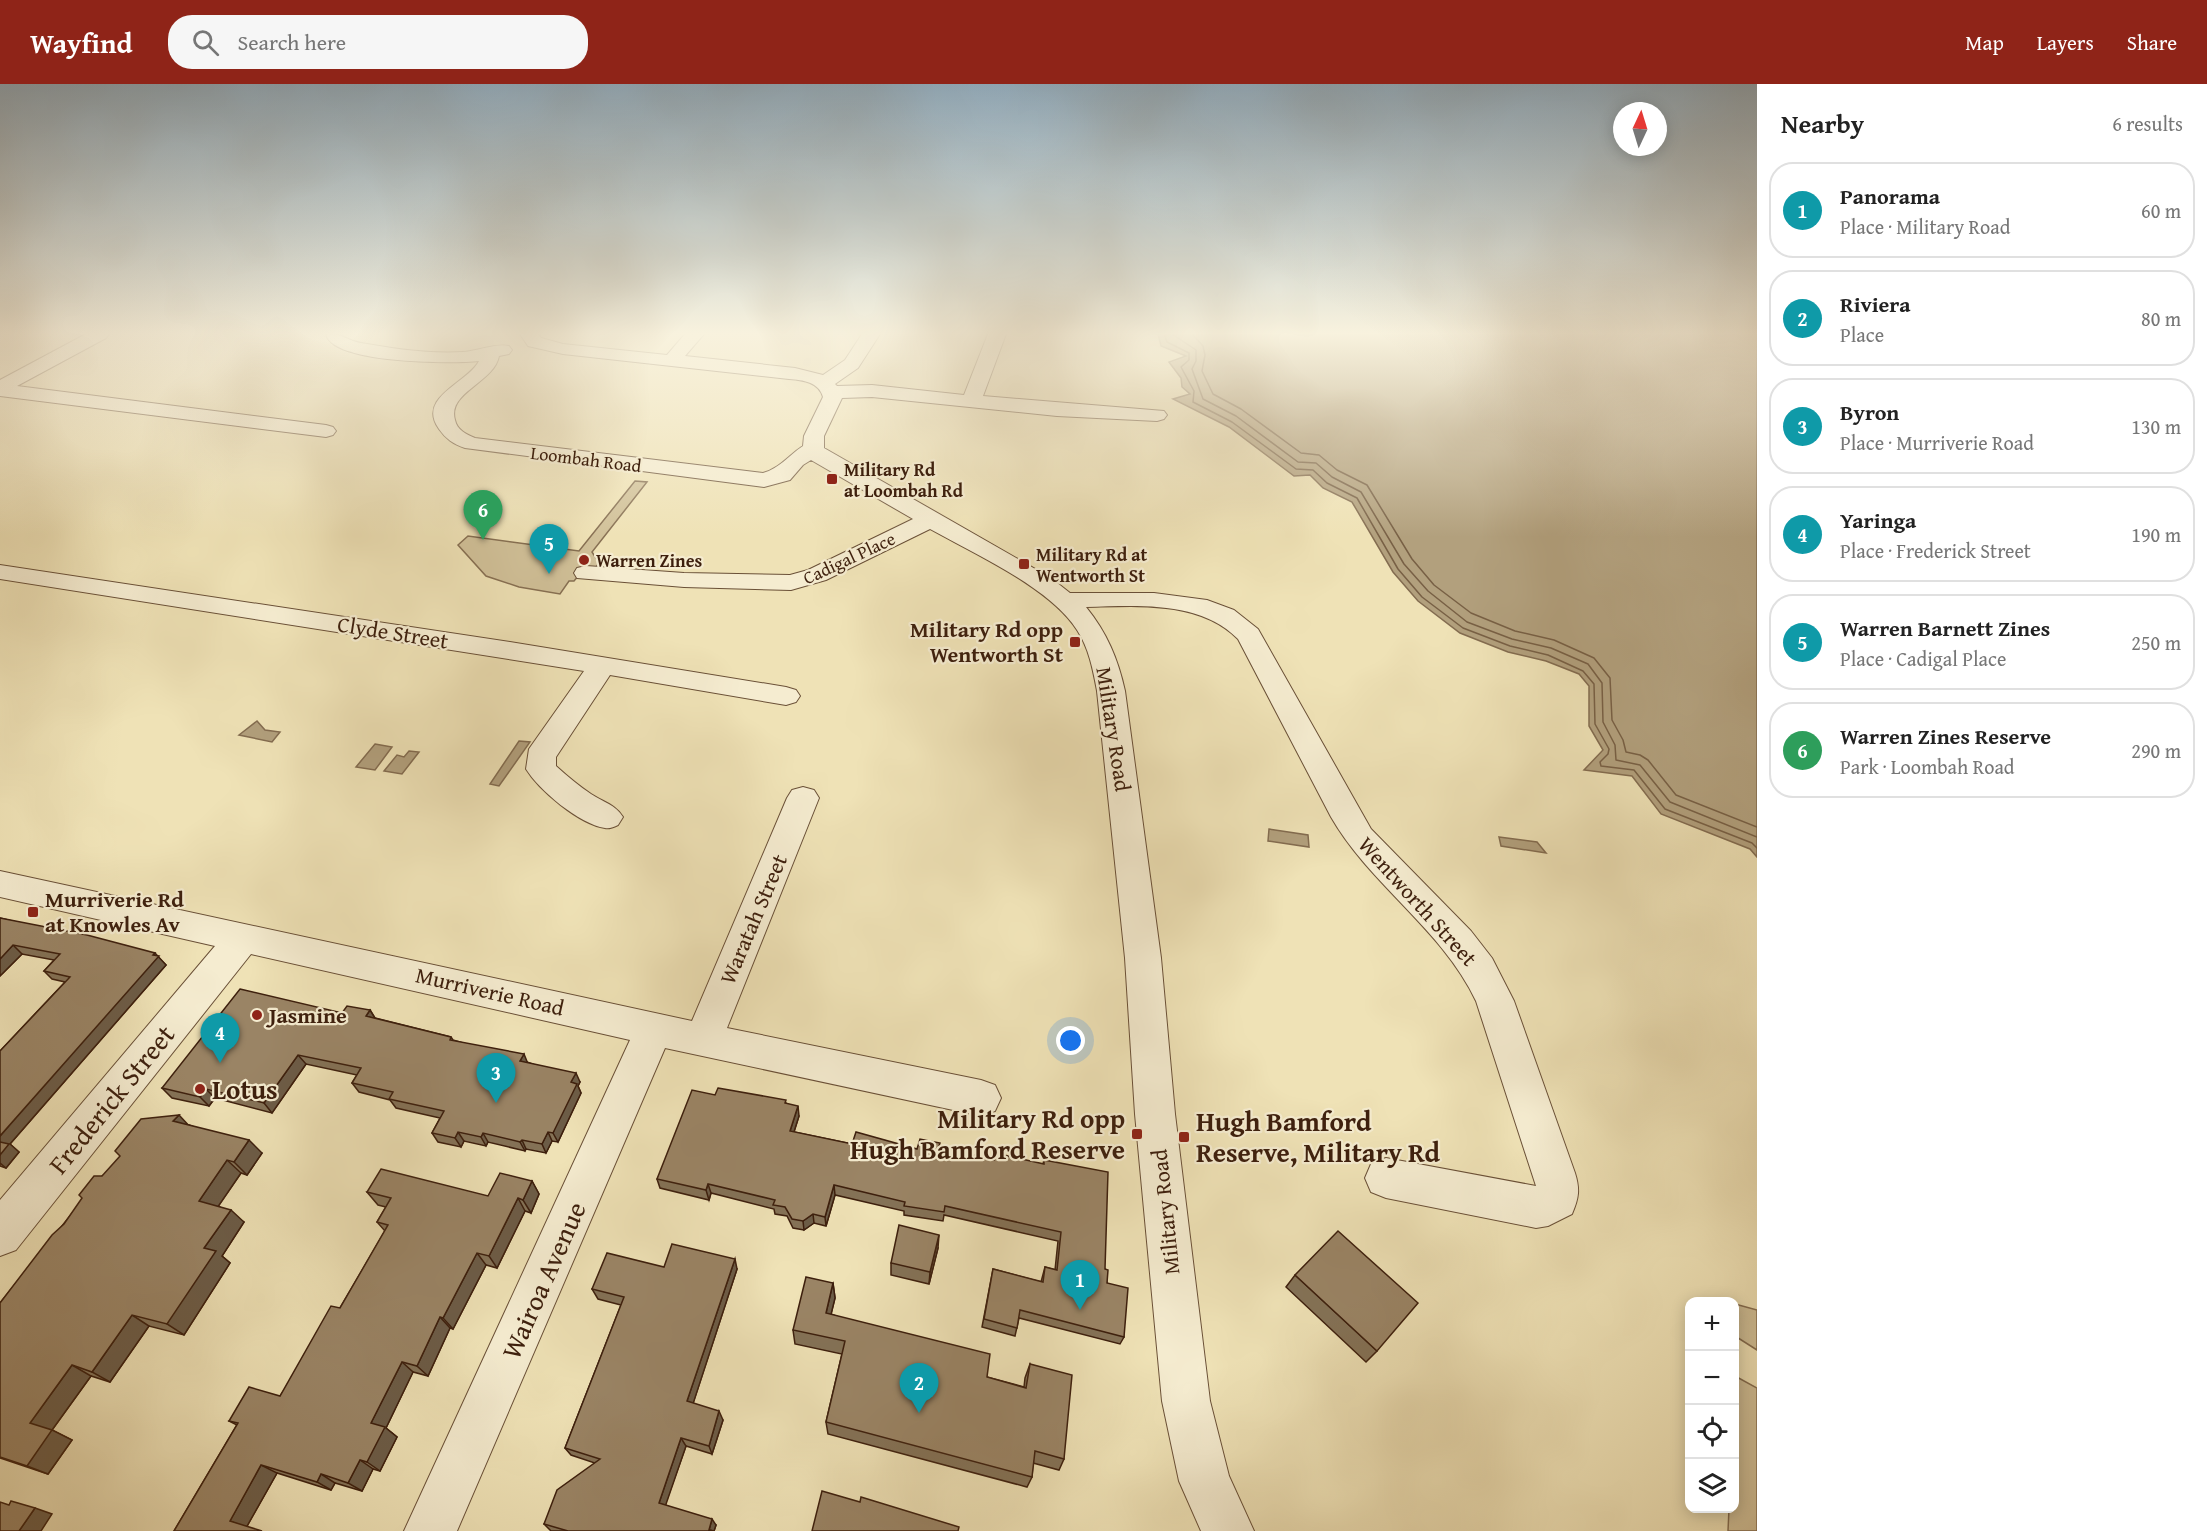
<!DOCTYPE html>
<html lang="en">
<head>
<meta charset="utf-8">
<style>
  :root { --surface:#fff; --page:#f6f6f6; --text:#222; --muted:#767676; --line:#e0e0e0; --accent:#8f2418 }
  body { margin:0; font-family:"Gentium Book Plus",serif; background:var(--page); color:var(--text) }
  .controls { position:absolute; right:18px; bottom:18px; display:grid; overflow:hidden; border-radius:12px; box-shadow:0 3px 15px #0003 }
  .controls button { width:54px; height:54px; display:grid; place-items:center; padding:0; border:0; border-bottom:2px solid var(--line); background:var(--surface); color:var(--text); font:30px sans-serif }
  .compass { position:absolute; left:1613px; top:18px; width:54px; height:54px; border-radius:50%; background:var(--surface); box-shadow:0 3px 15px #0003; rotate:4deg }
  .you { position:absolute; left:1071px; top:957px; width:21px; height:21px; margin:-15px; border:4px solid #fff; border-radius:50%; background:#1a73e8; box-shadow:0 0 0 9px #1a73e833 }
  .badge { display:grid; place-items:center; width:39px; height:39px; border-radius:50%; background:var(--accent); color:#fff; font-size:20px; font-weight:700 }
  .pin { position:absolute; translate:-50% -50px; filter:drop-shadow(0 2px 3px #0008) }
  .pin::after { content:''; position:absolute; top:32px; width:21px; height:18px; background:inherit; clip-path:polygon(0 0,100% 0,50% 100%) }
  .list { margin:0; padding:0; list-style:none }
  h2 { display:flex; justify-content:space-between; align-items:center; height:78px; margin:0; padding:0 24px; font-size:26px }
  h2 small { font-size:20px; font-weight:400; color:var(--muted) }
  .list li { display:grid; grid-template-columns:39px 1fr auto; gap:18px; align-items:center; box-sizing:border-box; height:96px; margin:0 12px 12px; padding:0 12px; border:2px solid var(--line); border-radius:24px }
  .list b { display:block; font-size:22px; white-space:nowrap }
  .list p { margin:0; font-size:20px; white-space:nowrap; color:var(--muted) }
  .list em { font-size:20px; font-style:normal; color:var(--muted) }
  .icon { flex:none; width:33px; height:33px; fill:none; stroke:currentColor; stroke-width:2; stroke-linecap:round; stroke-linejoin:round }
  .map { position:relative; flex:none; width:1757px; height:1447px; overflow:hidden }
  header { display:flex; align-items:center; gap:36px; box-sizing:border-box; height:84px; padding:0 30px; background:var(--accent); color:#fff }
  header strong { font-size:28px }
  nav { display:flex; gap:33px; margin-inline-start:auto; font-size:21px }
  .search { width:420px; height:54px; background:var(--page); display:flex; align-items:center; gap:15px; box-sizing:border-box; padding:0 21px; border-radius:24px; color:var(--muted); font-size:22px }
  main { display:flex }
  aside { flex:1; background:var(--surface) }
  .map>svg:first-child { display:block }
  .green { fill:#d1c199; stroke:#877053; stroke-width:1.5 }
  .water { fill:#b2a07d; stroke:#836c50; stroke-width:1.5 }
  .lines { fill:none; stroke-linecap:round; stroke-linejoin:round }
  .shore { stroke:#786045; stroke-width:1.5 }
  .minor-casing { stroke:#6a5037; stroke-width:2 }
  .minor { fill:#f5ecd0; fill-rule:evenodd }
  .wall { fill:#847257; stroke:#3d1f0d; stroke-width:1.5 }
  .shaded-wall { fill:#6c5c47; stroke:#3d1f0d; stroke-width:1.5 }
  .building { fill:#9a8465; stroke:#3d1f0d; stroke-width:1.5 }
  .poi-dot { fill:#8f2418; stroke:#f5ecd0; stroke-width:2 }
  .labels { text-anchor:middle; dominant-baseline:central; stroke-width:4.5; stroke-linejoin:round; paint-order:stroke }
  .far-street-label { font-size:18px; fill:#3d1f0d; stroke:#f5ecd0 }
  .far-poi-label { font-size:18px; font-weight:bold; fill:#3d1f0d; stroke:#f5ecd0; text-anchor:start }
  .poi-label { font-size:22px; font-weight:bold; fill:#3d1f0d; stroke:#f5ecd0; text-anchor:start }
  .street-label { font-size:22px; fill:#3d1f0d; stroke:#f5ecd0 }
  .near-poi-label { font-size:27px; font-weight:bold; fill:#3d1f0d; stroke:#f5ecd0; text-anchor:start }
  .near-street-label { font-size:27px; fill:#3d1f0d; stroke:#f5ecd0 }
</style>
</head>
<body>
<header>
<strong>Wayfind</strong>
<div class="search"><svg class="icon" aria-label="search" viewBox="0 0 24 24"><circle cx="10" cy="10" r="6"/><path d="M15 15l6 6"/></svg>Search here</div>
<nav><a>Map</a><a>Layers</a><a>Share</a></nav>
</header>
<main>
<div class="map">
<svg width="1757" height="1447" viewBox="0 0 1757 1447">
  <rect width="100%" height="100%" fill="#efe2b6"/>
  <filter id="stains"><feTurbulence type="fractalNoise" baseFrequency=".00333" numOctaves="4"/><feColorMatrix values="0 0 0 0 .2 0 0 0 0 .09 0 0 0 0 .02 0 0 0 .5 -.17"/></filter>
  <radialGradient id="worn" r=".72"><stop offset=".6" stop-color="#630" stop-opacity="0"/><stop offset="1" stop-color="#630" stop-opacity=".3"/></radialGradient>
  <g class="green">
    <polygon points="635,397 647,398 592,468 599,479 596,483 585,484 574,497 569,497 560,510 519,503 486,492 458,461 468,452 579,467"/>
    <polygon points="1735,1220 1757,1226 1757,1266 1735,1252"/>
    <polygon points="1735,1292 1757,1304 1757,1447 1728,1447 1729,1425 1734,1424"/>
  </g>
  <g class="water">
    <polygon points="1158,250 1757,250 1757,773 1750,765 1661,730 1632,692 1584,686 1603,666 1589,642 1589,602 1579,590 1546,577 1508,568 1460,549 1418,517 1393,488 1352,418 1323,404 1310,391 1294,392 1229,343 1173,315 1190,310 1182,303 1181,294 1169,278 1186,272 1161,262"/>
    <polygon points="257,637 265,646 280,648 272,658 239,651"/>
    <polygon points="519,657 530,658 499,702 490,700"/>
    <polygon points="375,660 392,663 375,686 356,683"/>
    <polygon points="409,667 419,668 402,690 384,687 397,671 404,673"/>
    <polygon points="1269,745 1308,751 1309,763 1268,757"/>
    <polygon points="1499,753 1537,758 1546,769 1501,762"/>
  </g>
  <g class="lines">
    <g class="shore">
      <polyline points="1164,250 1167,258 1189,269 1189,276 1181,283 1194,307 1193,318 1232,338 1296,385 1313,386 1327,399 1357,414 1398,485 1422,513 1463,544 1510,562 1548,571 1583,587 1594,600 1595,640 1609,665 1608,670 1600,678 1601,682 1634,686 1665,725 1752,759 1757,764"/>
      <polyline points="1172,250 1196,266 1196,277 1192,285 1203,315 1236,332 1298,378 1316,379 1332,393 1361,408 1404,480 1428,507 1467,538 1512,555 1551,564 1588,580 1602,599 1603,638 1615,661 1616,676 1640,681 1670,718 1757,753"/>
      <polyline points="1192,250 1203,262 1205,271 1202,287 1213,310 1241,325 1301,369 1319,371 1337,386 1367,401 1412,475 1434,501 1471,529 1515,547 1554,556 1594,574 1610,594 1612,636 1623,656 1626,668 1640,671 1648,676 1676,711 1757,743"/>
    </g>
    <g class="minor-casing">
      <g id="minor">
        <polygon points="86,250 109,250 106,254 17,302 326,341 333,343 336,347 333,351 326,353 0,312 0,296"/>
        <path d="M 326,250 C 346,250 344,256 361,259 C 395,265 429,270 463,268 C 478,267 496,259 509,262 L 512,266 L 509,270 L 499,272 C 494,299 447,308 455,336 C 457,346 466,350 475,354 L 763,389 C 779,385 789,371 803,362 L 804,352 L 823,313 C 819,298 803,296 789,295 L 563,270 L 528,262 L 520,250 L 538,250 L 541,254 L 563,260 L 667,271 L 685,250 L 704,250 L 685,272 L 795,284 L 823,291 L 845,276 L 862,250 L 880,250 L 858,284 L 835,300 L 837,302 L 872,301 L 964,311 L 988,250 L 1006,250 L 983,312 L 1164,327 L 1167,331 L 1164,335 L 1157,337 L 1057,332 L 872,313 L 842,314 L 824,352 L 824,364 L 1051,494 L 1070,509 L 1154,509 L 1207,516 L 1234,526 L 1258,545 L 1371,745 L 1471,847 L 1492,874 L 1514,917 L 1575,1089 C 1580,1105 1579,1114 1572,1130 L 1548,1142 L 1536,1144 L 1386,1114 L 1371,1108 L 1365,1094 L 1371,1080 L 1386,1074 L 1536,1102 L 1476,917 C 1442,845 1370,801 1331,733 L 1238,555 C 1199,516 1137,522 1086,523 C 1107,549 1118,575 1125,607 L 1161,874 L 1175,1030 L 1210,1317 L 1229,1392 L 1254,1447 L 1201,1447 L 1179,1397 L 1162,1317 L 1135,1030 L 1125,874 L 1097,607 C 1093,586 1089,564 1077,546 C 1051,504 973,469 930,445 L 826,496 L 791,506 L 684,503 L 577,494 L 574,489 L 577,484 L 586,482 L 684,489 L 790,491 L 808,486 L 913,435 L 811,376 L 803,381 L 790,396 L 764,403 L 465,364 C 453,360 446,355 439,345 C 416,313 468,299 479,277 C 454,280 332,280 326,250 Z"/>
        <path d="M 0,481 L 510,558 L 786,603 L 796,606 L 800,612 L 796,618 L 786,621 L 610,591 L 556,673 L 556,682 C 567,692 579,702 591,710 C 603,718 616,721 623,733 L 618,741 C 614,743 609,745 605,744 C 579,740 539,706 526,685 L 529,665 L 584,587 L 0,495 Z"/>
        <polygon points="803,703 814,706 819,714 727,944 981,996 995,1001 1001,1014 995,1027 981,1032 665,964 457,1447 404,1447 630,956 251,870 16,1166 0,1172 0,1116 215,862 0,813 0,787 692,937 787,714 792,706"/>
      </g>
    </g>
    <use href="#minor" class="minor"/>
  </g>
  <g class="wall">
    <polygon points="0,834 157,872 166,881 10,1060 19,1068 6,1084 0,1082 0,967 65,898 52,895 44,887 54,876 22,870 0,892"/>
    <polygon points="370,926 375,934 451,953 453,956 527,978 580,998 578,1002 581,1009 558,1058 552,1057 546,1069 526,1065 525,1067 488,1058 486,1062 464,1057 461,1063 438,1058 432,1049 440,1034 396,1024 390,1016 359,1008 352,999 357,991 306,980 272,1029 215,1014 209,1022 172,1014 162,1004 342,929"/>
    <polygon points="715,1011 786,1019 799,1032 794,1048 852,1060 917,1065 940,1062 994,1076 1043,1080 1044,1076 1105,1185 1107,1199 1124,1253 1120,1260 1019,1234 1015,1252 982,1243 993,1185 1041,1198 1045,1183 1055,1186 1058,1157 944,1131 943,1137 904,1131 904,1127 835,1111 826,1142 814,1139 804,1146 793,1144 787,1132 775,1130 774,1125 711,1109 709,1116 660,1104 657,1095"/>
    <polygon points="189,1041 262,1069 247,1091 241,1089 218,1122 244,1138 222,1172 230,1179 184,1251 149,1242 110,1298 91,1292 52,1346 72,1356 48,1390 0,1374 0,1219 102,1092"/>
    <polygon points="532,1097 539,1110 531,1129 525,1127 497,1184 486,1181 453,1245 450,1244 428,1292 413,1288 386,1344 397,1353 380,1387 373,1385 362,1407 335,1399 331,1406 277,1389 247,1442 174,1447 237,1341 229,1337 280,1312 340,1224 385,1147 377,1138 386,1123 378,1121 367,1108 488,1112"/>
    <polygon points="938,1164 929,1200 891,1191 891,1179"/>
    <polygon points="664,1183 737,1185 693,1319 723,1336 712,1370 686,1362 665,1421 716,1441 714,1447 551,1447 544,1440 595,1379 571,1371 565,1364 621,1221 598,1215 592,1205"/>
    <polygon points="1295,1191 1377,1267 1366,1278 1286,1203"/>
    <polygon points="833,1199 835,1214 831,1230 987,1293 1024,1303 1025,1294 1030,1280 1064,1375 1059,1386 1033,1379 1032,1393 1027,1403 828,1350 826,1338 842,1270 795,1260 793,1246"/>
  </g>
  <g class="shaded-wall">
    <polygon points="13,861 22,870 0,892 0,875"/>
    <polygon points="155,869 166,881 10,1060 19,1068 6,1084 0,1079 0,1052"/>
    <polygon points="370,926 376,936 366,932"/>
    <polygon points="524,970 528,980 520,977"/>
    <polygon points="298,971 306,980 272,1029 264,1019"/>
    <polygon points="576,989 580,998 578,1002 581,1009 558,1058 553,1049 571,998"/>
    <polygon points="206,1005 215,1014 209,1022 200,1013"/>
    <polygon points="798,1022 799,1032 791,1057 790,1047"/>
    <polygon points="179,1031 192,1045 173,1037"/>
    <polygon points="458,1048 464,1057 461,1063 455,1054"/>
    <polygon points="548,1048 552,1057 546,1069 542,1060"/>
    <polygon points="483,1049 488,1058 486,1062 481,1053"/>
    <polygon points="249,1056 262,1069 247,1091 234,1078"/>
    <polygon points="522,1056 526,1065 525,1067 520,1058"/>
    <polygon points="227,1076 241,1089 213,1130 199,1117"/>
    <polygon points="532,1097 539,1110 531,1129 523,1116"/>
    <polygon points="708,1100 711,1109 709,1116 706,1106"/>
    <polygon points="834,1101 835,1111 826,1142 825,1133"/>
    <polygon points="518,1114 525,1127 497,1184 489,1172"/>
    <polygon points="231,1126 244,1138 222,1172 230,1179 184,1251 167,1240 204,1164"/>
    <polygon points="813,1130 814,1139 804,1146 803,1137"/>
    <polygon points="939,1151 938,1164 929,1200 930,1188"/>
    <polygon points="477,1169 486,1181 453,1245 443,1234"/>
    <polygon points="735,1175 737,1185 691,1326 687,1317"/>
    <polygon points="833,1199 835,1214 828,1243 826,1229"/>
    <polygon points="132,1231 149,1242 110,1298 92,1288"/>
    <polygon points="440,1233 450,1244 428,1292 417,1282"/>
    <polygon points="402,1278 413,1288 386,1344 397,1353 380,1387 367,1378 371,1339"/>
    <polygon points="72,1281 91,1292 52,1346 72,1356 48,1390 27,1382 30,1339"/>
    <polygon points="719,1327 723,1336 712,1370 709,1362"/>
    <polygon points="681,1354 686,1362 664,1426 659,1419"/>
    <polygon points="360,1376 373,1385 362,1407 348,1399"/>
    <polygon points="261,1381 277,1389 246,1444 230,1437"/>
    <polygon points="321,1390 335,1399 331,1406 317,1398"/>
    <polygon points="35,1424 52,1430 41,1447 19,1447"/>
    <polygon points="712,1435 716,1441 714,1447 709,1446"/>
  </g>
  <g class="building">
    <polygon points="0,834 87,851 155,869 153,871 159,872 0,1052 0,967 70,893 44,887 60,870 13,861 0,875"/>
    <polygon points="240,905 342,929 347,922 370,926 366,932 451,953 450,956 524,970 520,977 576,989 571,998 577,1000 553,1049 548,1048 542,1060 522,1056 520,1058 483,1049 481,1053 458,1048 455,1054 432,1049 444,1027 389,1015 393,1008 352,999 361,984 298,971 264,1019 206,1005 200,1013 162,1004"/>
    <polygon points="718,1004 786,1016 785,1019 798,1022 790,1047 852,1060 856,1048 917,1065 920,1055 940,1059 939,1062 994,1076 995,1069 1044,1080 1044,1076 1108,1088 1105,1185 1108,1186 1107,1199 1128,1204 1124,1253 1020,1226 1017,1244 984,1235 993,1185 1043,1198 1045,1183 1057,1186 1061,1148 945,1122 944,1128 904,1122 905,1118 834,1101 825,1133 813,1130 803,1137 792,1135 785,1123 773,1121 775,1116 708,1100 706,1106 657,1095 692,1006 715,1011"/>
    <polygon points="179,1031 173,1037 249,1056 234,1078 227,1076 199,1117 231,1126 204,1164 216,1167 167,1240 132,1231 92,1288 72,1281 30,1339 52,1346 27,1382 0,1373 0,1219 52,1151 64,1140 82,1114 79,1111 94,1092 102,1092 120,1072 115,1067 141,1035"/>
    <polygon points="0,1058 9,1060 0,1071"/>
    <polygon points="381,1085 488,1112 500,1089 532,1097 523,1116 518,1114 489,1172 477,1169 443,1234 440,1233 417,1282 402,1278 371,1339 385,1343 367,1378 360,1376 348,1399 321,1390 317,1398 261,1381 230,1437 262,1447 174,1447 238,1339 229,1337 249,1303 280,1312 331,1222 340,1224 388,1141 377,1138 391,1114 367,1108"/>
    <polygon points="899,1141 939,1151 930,1188 891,1179"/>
    <polygon points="1338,1147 1418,1219 1377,1267 1295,1191"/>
    <polygon points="672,1160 735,1175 687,1317 719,1327 709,1362 681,1354 659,1419 712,1435 709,1446 714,1447 568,1447 544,1440 557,1406 600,1375 565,1364 624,1213 592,1205 607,1169 664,1183"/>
    <polygon points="806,1193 833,1199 826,1229 990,1270 987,1293 1026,1304 1030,1280 1072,1291 1064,1375 1035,1367 1032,1393 826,1338 845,1257 793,1246"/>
    <polygon points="822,1407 860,1418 861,1413 959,1443 958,1447 812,1447"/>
    <polygon points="11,1417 35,1424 19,1447 0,1447 0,1418 9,1421"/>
  </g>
  <linearGradient id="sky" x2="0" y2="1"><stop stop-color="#92acbd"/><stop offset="0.55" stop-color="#f8f2de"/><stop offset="1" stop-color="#f8f2de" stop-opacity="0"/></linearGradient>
  <rect width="1757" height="453" fill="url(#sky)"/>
  <g class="poi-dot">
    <rect x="826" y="389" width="12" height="12" rx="3"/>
    <circle cx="584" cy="476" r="6"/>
    <rect x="1018" y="474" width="12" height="12" rx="3"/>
    <rect x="1069" y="552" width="12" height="12" rx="3"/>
    <rect x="27" y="822" width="12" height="12" rx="3"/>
    <circle cx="257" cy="931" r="6"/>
    <circle cx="200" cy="1005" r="6"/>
    <rect x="1131" y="1044" width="12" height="12" rx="3"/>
    <rect x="1178" y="1047" width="12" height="12" rx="3"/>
  </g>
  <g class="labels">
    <g class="far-street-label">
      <text transform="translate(586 375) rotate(7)">Loombah Road</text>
      <text transform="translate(849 474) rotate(-25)">Cadigal Place</text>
    </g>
    <g class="far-poi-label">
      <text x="844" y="385">Military Rd<tspan x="844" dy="21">at Loombah Rd</tspan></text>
      <text x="1036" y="470">Military Rd at<tspan x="1036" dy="21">Wentworth St</tspan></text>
      <text x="596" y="476">Warren Zines</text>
    </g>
    <g class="poi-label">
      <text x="1063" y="545" text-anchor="end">Military Rd opp<tspan x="1063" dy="25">Wentworth St</tspan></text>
      <text x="45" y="815">Murriverie Rd<tspan x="45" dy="25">at Knowles Av</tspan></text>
      <text x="269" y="931">Jasmine</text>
    </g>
    <g class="street-label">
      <text transform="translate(393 548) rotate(9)">Clyde Street</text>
      <text transform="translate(1114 645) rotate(81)">Military Road</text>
      <text transform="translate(1418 817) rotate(48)">Wentworth Street</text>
      <text transform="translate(753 835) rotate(-67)">Waratah Street</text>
      <text transform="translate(490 907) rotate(13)">Murriverie Road</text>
      <text transform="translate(1165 1128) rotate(-96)">Military Road</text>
    </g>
    <g class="near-poi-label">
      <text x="212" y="1005">Lotus</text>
      <text x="1125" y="1034" text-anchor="end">Military Rd opp<tspan x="1125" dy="31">Hugh Bamford Reserve</tspan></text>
      <text x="1196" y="1037">Hugh Bamford<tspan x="1196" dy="31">Reserve, Military Rd</tspan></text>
    </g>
    <g class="near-street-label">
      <text transform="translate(111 1015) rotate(-51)">Frederick Street</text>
      <text transform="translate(543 1196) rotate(-66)">Wairoa Avenue</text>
    </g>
  </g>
  <rect width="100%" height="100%" filter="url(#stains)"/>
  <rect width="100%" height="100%" fill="url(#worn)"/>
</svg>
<div class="controls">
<button>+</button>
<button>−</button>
<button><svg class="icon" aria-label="locate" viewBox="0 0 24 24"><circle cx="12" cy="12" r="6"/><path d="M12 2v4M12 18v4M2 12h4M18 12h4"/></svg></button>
<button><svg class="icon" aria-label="layers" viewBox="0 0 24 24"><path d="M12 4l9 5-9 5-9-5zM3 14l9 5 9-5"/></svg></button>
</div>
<svg class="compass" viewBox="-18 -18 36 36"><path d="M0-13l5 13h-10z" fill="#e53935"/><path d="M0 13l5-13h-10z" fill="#767676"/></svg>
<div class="you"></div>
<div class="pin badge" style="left:1080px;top:1226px;background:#0f9aa8">1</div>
<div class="pin badge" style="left:919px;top:1329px;background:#0f9aa8">2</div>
<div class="pin badge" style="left:496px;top:1019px;background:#0f9aa8">3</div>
<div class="pin badge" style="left:220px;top:979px;background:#0f9aa8">4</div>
<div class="pin badge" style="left:549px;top:490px;background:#0f9aa8">5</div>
<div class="pin badge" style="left:483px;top:456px;background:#2e9e5b">6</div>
</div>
<aside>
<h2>Nearby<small>6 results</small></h2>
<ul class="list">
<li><span class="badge" style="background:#0f9aa8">1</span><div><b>Panorama</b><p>Place · Military Road</p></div><em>60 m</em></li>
<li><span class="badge" style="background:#0f9aa8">2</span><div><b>Riviera</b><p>Place</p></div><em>80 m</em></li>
<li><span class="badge" style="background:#0f9aa8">3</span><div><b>Byron</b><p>Place · Murriverie Road</p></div><em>130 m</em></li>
<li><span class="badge" style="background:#0f9aa8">4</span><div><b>Yaringa</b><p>Place · Frederick Street</p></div><em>190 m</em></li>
<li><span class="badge" style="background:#0f9aa8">5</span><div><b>Warren Barnett Zines</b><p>Place · Cadigal Place</p></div><em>250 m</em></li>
<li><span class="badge" style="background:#2e9e5b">6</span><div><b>Warren Zines Reserve</b><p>Park · Loombah Road</p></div><em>290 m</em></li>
</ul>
</aside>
</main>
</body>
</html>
